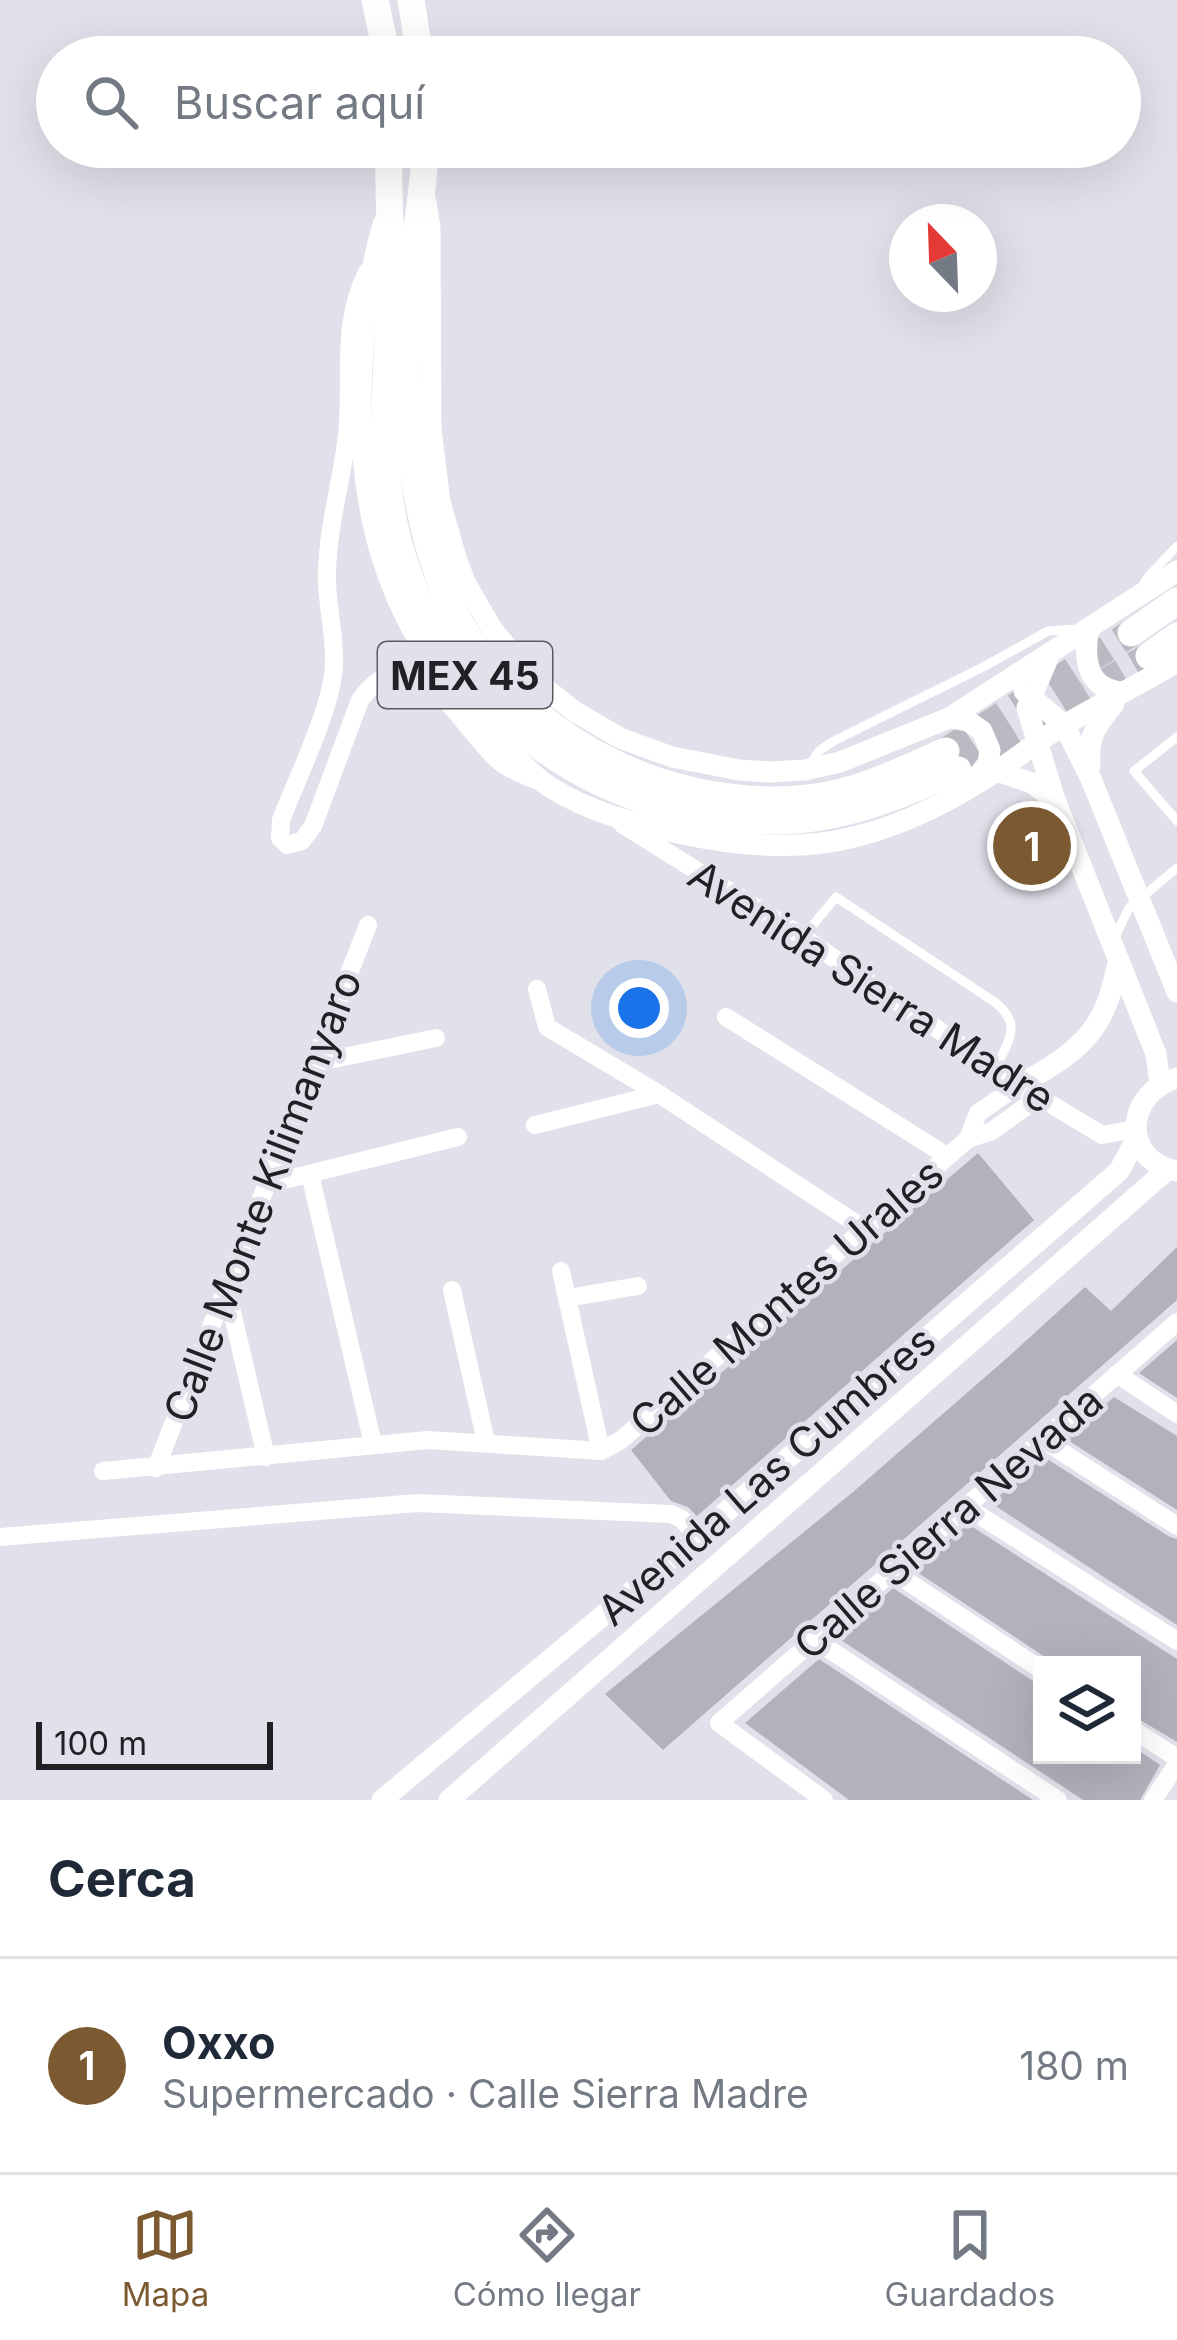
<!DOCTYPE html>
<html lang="es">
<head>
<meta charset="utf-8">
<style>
  :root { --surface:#fff; --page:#f6f6f7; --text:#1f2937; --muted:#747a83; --line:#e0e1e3; --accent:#7b5a31 }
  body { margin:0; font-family:Inter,sans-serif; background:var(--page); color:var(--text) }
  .controls { position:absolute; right:36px; bottom:36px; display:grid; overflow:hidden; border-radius:0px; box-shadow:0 12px 48px #0002 }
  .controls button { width:108px; height:108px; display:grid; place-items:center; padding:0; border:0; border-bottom:3px solid var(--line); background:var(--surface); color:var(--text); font:60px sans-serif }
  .compass { position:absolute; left:889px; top:204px; width:108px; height:108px; border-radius:50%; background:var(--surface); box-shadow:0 12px 48px #0002; rotate:337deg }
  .scale { position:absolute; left:36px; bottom:30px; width:237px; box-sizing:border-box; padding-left:12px; border:6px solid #202124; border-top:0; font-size:33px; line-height:42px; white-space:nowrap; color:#202124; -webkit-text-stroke:9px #e0e1ea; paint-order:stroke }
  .you { position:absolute; left:639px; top:1008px; width:42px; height:42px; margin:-30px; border:9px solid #fff; border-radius:50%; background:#1a73e8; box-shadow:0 0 0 18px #1a73e833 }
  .badge { display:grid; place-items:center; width:78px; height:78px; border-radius:50%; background:var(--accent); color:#fff; font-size:39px; font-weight:700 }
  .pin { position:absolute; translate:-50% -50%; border:6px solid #fff; box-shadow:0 3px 12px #0006 }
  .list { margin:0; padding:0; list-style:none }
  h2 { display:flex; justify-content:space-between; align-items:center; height:156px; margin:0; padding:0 48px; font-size:51px }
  h2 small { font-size:39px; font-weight:400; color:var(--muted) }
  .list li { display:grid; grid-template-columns:78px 1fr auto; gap:36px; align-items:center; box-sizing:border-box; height:216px; padding:0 48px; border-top:3px solid var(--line) }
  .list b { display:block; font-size:45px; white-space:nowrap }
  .list p { margin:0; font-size:39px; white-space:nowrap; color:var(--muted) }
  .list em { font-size:39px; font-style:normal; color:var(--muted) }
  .icon { flex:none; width:66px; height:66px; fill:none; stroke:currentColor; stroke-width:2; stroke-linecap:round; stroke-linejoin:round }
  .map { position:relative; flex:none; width:1177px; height:1800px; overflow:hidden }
  .search { position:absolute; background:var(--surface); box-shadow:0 12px 48px #0002; left:36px; right:36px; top:36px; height:132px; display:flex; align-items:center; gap:30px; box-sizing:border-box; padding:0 42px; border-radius:66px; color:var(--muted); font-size:45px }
  .sheet { height:372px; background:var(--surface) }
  nav { display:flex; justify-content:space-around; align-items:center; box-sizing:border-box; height:168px; border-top:3px solid var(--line); background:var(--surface); font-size:33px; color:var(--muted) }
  nav a { display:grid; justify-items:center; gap:6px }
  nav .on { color:var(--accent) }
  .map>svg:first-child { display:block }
  .building { fill:#b1b2bb }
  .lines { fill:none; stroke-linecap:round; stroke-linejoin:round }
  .primary-tunnel { stroke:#babbc2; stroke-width:27; stroke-dasharray:27 14; stroke-linecap:butt }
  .service { stroke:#fff; stroke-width:9 }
  .minor { stroke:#fff; stroke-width:18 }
  .tertiary { stroke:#fff; stroke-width:21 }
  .primary { stroke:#fff; stroke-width:27 }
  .labels { text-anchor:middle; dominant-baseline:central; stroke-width:9; stroke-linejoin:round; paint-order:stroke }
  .shield { fill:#e0e1ea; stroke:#5a5b5f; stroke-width:3 }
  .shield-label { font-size:39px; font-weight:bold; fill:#202124 }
  .street-label { font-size:42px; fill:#202124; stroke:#e0e1ea }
</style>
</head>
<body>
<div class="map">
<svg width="1177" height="1800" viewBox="0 0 1177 1800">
  <rect width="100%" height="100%" fill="#e0e1ea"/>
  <g class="building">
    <polygon points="978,1153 1034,1220 697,1516 688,1507 671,1501 631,1450"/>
    <polygon points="1177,1247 1177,1300 663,1750 605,1694 853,1492 1007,1358 1085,1287 1111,1311"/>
    <polygon points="1177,1340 1177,1398 1139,1373"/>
    <polygon points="1114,1397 1177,1436 1177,1510 1066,1439"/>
    <polygon points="1044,1457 1170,1537 1177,1539 1177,1625 991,1503"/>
    <polygon points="968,1524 1177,1659 1177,1742 1132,1715 1132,1665 1057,1665 914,1570"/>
    <polygon points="893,1588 1042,1687 1042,1755 1132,1755 1132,1746 1160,1765 1140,1800 1083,1800 838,1638"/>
    <polygon points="819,1659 1033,1800 849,1800 745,1723"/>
  </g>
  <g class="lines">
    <g class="primary-tunnel">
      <polyline points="946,751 1131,633"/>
      <polyline points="958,770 1149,656"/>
    </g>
    <g class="service">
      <polyline points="1142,587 1147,578 1177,546"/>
      <polyline points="1177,737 1134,771 1177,821"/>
      <polyline points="808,767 819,751 832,742 985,666 1048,631 1077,629"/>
      <path d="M 803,937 L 836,897 L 996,1003 C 1023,1026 1008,1039 997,1067"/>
      <polyline points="1114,939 1129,908 1177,868"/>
    </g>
    <g class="minor">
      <path d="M 367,272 C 340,328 353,376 347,435 C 342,481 328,525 327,572 C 326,602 335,633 334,664 C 333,706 297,778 281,820 L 280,838 L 287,845 L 302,841 L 313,826 L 360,700 C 415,625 460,729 500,762 C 510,770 522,774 533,779"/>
      <polyline points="622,824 803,937 1019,1085 1102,1135 1136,1129"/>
      <polyline points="537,989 547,1027 659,1094 863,1228"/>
      <polyline points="726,1017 947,1156"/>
      <polyline points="314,1063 436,1038"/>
      <polyline points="535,1125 659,1094"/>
      <polyline points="968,1139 978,1113 1019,1085"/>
      <polyline points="310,1174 373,1444"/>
      <polyline points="268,1184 458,1137"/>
      <polyline points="561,1271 601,1451"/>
      <polyline points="226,1286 266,1457"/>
      <polyline points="452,1290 486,1442"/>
      <polyline points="567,1298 638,1286"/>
      <polyline points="1117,1374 1177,1414"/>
      <polyline points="1043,1440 1177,1526"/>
      <polyline points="601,1451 621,1440 968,1139 992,1131 1039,1097"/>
      <polyline points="156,1468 368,925"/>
      <polyline points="103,1471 428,1440 601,1451"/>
      <polyline points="968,1508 1177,1641"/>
      <polyline points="0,1537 418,1503 671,1514 682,1519 697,1537"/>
      <polyline points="893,1572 1042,1670"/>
      <polyline points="815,1640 1058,1800"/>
      <polyline points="1132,1729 1177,1758"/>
      <polyline points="824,1800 719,1723 1177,1322"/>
      <polyline points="1153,1800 1177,1764"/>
    </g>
    <g class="tertiary">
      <polyline points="426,202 430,227 431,429 440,502 457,561 466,584 492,629 532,678 574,711 620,738 672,757 739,770 770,772 805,770 840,762 949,718 1177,571"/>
      <path d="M 384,222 C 369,269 365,316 362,365 C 354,517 389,639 503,744 C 517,758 532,776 550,787 C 591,813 631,822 678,833 C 737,846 799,852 858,836 C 908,823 955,799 998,770 C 1016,759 1032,745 1050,734 C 1091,708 1135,687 1177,662"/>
      <path d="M 1089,628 C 1083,658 1086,690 1124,692"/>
      <polyline points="1049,656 1027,708 1055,800 1156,1054 1160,1083"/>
      <polyline points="1024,691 1064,725 1091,779 1177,992"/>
      <polyline points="949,718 968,721 982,731 990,750 988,763 974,781"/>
      <path d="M 1090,766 C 1088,735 1095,727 1114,704"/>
      <polyline points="997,771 1032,783 1055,800"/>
      <path d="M 1177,1078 C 1125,1093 1120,1160 1177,1171"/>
      <path d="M 1019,1085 C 1050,1068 1085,1048 1101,1016 C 1111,999 1114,978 1119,960"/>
      <polyline points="382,1800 697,1537 1119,1171 1137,1138"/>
      <polyline points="449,1800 1168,1169"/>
    </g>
    <g class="primary">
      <polyline points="375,0 387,57"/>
      <polyline points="411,0 420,57"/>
      <path d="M 389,147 C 388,184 390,220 391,256 C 391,348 375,437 395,528 C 434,704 598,824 776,821 C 841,820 899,797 958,770"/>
      <path d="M 425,147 C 425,184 417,219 413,256 C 407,315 405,379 410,438 C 416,507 432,580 469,638 C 540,748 679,812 808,798 C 857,793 902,770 946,751"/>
      <polyline points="1131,633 1177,601"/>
      <polyline points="1149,656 1177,636"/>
    </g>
  </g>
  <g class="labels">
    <rect class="shield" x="378" y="642" width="174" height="66" rx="9"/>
    <g class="shield-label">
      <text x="465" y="675">MEX 45</text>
    </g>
    <g class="street-label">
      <text transform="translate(872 986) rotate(33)">Avenida Sierra Madre</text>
      <text transform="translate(262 1196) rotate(-69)">Calle Monte Kilimanyaro</text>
      <text transform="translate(786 1297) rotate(-41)">Calle Montes Urales</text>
      <text transform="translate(766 1475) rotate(-41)">Avenida Las Cumbres</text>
      <text transform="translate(948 1522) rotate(-41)">Calle Sierra Nevada</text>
    </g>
  </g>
</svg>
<div class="controls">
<button><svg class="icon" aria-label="layers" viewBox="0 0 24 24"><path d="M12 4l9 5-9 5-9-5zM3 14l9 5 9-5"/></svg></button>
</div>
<svg class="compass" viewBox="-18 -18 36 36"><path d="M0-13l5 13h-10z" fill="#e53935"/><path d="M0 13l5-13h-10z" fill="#747a83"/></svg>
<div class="scale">100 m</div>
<div class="you"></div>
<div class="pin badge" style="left:1032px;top:846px">1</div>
<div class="search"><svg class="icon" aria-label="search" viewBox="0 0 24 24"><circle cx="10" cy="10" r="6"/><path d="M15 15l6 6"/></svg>Buscar aquí</div>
</div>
<section class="sheet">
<h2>Cerca<small></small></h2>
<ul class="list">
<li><span class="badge">1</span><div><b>Oxxo</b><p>Supermercado · Calle Sierra Madre</p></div><em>180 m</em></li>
</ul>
</section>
<nav>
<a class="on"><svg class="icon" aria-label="map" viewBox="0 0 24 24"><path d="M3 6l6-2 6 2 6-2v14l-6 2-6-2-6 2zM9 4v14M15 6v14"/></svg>Mapa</a>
<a><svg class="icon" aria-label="directions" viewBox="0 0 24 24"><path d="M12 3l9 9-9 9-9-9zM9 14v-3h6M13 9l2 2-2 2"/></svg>Cómo llegar</a>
<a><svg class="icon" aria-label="saved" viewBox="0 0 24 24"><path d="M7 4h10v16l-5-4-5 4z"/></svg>Guardados</a>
</nav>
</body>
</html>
